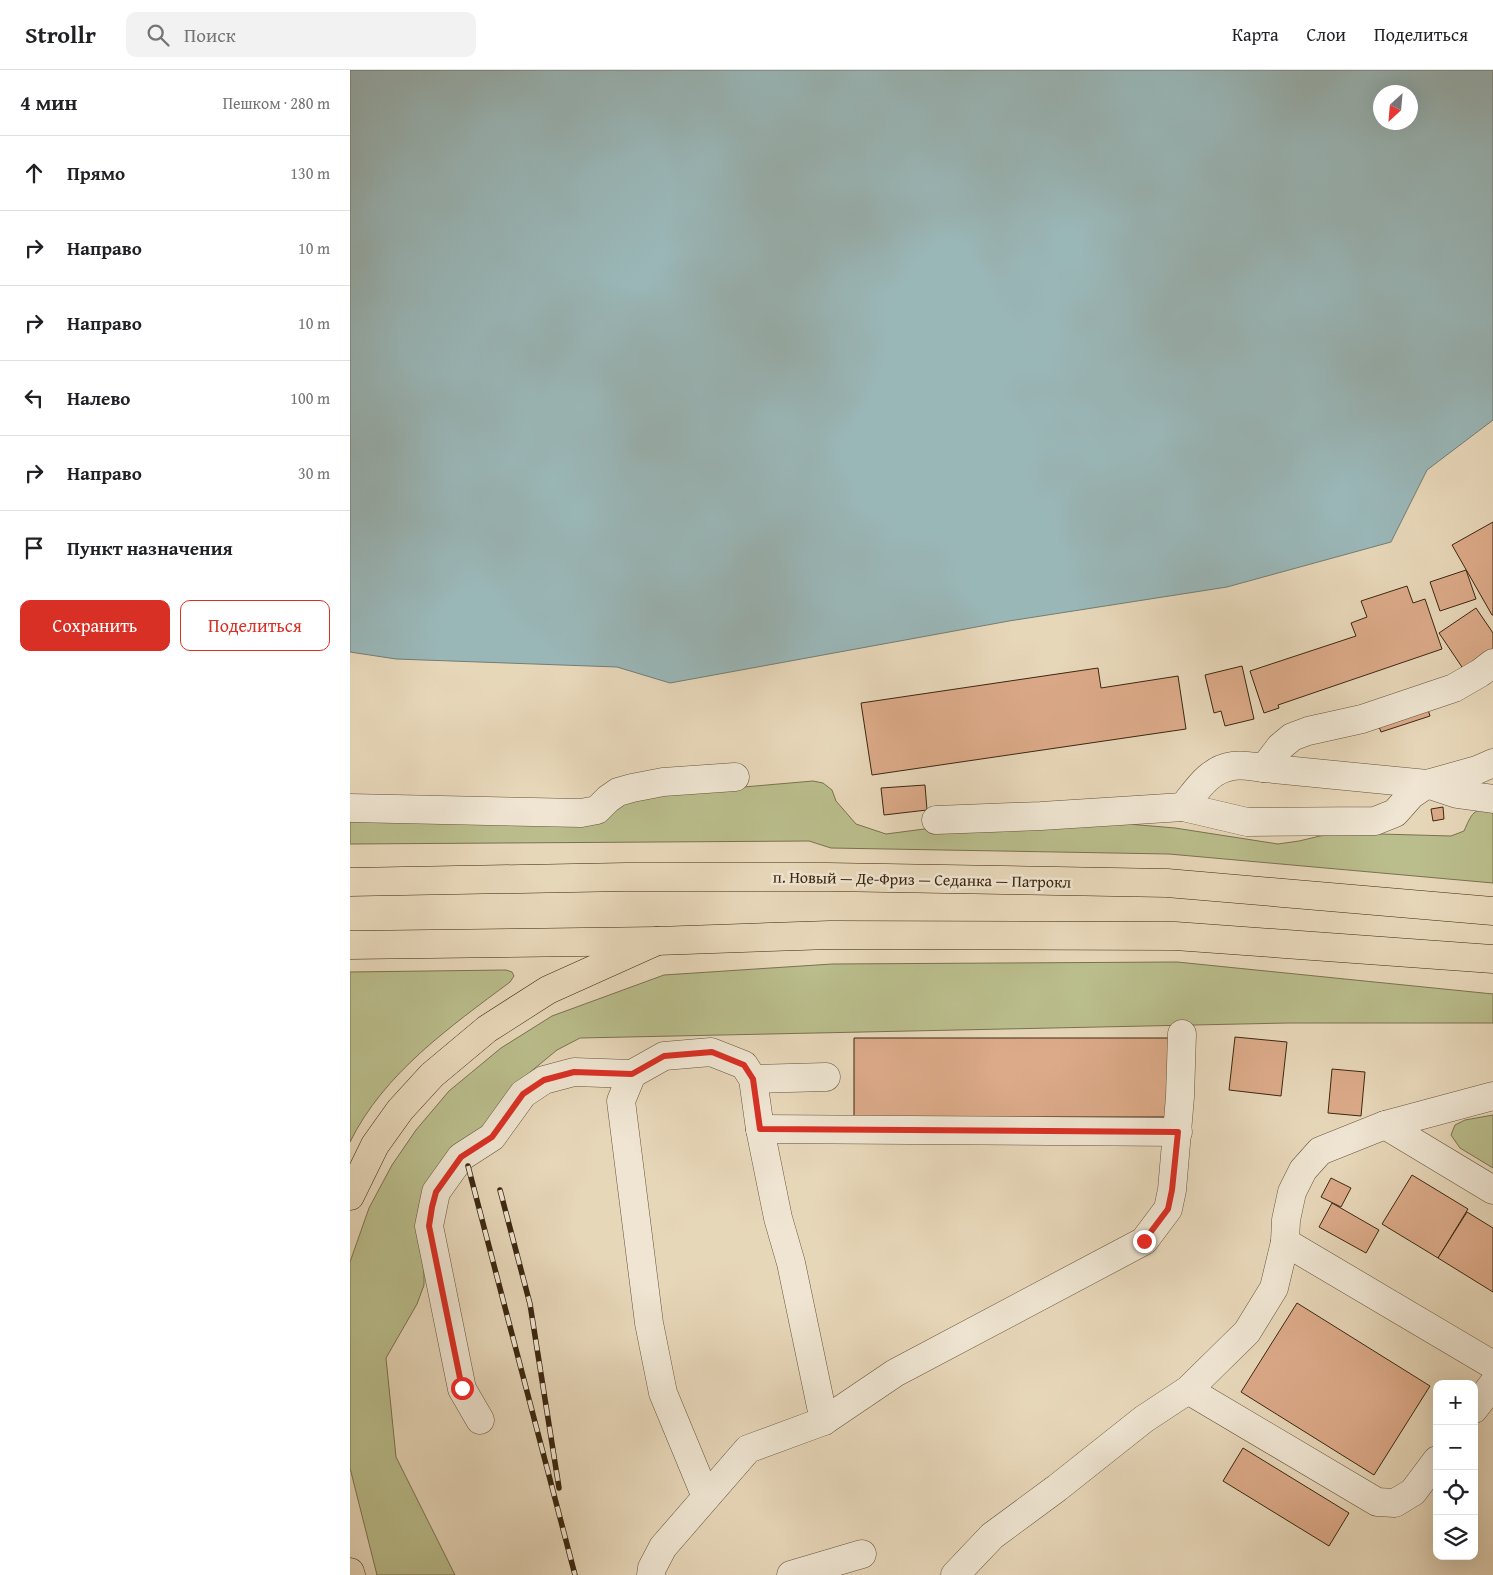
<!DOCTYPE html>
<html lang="ru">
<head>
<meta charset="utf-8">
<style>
  :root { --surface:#fff; --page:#f2f2f2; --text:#202124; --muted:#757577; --line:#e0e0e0; --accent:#d93025 }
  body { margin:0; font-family:"Gentium Book Plus",serif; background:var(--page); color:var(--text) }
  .controls { position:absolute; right:15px; bottom:15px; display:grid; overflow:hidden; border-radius:10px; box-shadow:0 5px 20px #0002 }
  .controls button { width:45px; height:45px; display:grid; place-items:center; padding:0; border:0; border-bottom:1px solid var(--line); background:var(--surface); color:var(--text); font:25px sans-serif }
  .compass { position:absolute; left:1023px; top:15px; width:45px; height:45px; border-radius:50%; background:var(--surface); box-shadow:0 5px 20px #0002; rotate:206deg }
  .stop { position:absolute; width:15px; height:15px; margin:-11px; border:4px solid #d93025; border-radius:50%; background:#fff }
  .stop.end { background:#d93025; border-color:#fff; box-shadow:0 1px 5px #0008 }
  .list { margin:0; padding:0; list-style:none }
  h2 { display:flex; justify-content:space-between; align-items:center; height:65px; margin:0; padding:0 20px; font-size:21px }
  h2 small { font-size:16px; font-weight:400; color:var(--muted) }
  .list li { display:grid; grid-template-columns:32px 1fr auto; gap:15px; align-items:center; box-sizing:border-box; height:75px; padding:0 20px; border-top:1px solid var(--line) }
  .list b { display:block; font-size:19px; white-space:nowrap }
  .list em { font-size:16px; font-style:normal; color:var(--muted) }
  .actions { display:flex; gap:10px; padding:15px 20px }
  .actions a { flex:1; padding:11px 0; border:1px solid var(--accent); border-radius:10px; text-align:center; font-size:18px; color:var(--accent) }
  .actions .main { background:var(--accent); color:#fff }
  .icon { flex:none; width:28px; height:28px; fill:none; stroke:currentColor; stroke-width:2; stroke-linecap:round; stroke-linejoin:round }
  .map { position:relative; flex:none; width:1143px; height:1505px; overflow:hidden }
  header { display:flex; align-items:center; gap:30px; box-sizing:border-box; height:70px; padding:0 25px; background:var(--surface); border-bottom:1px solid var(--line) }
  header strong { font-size:24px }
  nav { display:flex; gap:28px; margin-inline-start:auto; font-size:18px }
  .search { width:350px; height:45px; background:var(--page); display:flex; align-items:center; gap:12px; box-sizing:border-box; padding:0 18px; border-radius:10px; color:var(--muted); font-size:19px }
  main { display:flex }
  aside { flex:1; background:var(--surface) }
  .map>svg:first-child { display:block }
  .green { fill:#babd8c; stroke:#7a724e }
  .water { fill:#9ab7b8; stroke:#747d74; fill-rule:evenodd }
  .building { fill:#dcaa89; stroke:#3b270f }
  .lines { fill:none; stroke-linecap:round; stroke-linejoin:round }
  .minor-casing { stroke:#66533a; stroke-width:29 }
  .major-casing { stroke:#3b270f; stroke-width:29 }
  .highway-casing { stroke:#3b270f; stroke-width:29 }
  .minor { stroke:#efe5d2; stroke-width:28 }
  .major { stroke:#e7d7b9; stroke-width:28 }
  .highway { stroke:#e7d7b9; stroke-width:28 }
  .rail-casing { stroke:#3b270f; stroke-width:5.5 }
  .rail { stroke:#efe5d2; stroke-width:4; stroke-dasharray:11; stroke-linecap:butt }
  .route { stroke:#d93025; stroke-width:6 }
  .labels { text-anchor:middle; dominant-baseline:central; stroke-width:5; stroke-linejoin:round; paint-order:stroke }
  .street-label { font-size:16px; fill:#3b270f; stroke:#efe5d2 }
</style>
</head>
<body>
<header>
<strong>Strollr</strong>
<div class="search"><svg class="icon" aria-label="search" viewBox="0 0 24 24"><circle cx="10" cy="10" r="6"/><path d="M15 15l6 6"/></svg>Поиск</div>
<nav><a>Карта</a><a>Слои</a><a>Поделиться</a></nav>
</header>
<main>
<aside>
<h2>4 мин<small>Пешком · 280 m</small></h2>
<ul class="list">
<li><svg class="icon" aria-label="ahead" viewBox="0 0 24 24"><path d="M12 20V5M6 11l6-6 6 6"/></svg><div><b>Прямо</b></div><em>130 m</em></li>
<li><svg class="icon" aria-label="right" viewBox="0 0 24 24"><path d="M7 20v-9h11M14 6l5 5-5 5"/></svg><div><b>Направо</b></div><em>10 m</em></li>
<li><svg class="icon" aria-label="right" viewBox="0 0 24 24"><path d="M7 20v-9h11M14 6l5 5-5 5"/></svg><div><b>Направо</b></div><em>10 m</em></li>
<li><svg class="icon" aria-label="left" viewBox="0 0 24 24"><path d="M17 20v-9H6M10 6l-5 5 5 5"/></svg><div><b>Налево</b></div><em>100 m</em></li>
<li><svg class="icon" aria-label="right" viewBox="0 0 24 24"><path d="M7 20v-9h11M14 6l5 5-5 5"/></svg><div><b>Направо</b></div><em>30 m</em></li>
<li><svg class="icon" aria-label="arrive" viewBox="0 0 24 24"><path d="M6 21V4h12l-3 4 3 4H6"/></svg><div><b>Пункт назначения</b></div></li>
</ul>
<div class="actions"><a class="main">Сохранить</a><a>Поделиться</a></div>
</aside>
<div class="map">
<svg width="1143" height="1505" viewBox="0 0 1143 1505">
  <rect width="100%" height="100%" fill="#e7d7b9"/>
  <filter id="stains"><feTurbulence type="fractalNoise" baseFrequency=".004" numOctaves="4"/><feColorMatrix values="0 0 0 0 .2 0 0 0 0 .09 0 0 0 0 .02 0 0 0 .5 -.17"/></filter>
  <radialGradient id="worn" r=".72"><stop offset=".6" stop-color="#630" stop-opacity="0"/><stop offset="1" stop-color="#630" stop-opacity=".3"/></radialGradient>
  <g class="green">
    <path d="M 463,711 L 473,713 L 482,720 L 486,731 L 506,754 L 536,764 L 582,758 L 731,750 L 825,758 L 928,774 L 949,771 L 970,766 L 995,763 L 1101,766 L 1114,761 C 1122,743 1123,739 1143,737 L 1143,813 L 819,784 L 481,778 L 459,771 L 0,774 L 0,748 L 273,732 L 313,724 Z"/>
    <polygon points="827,892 1143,924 1143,953 938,953 230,968 207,980 162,1017 132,1058 102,1080 74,1200 74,1215 67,1234 36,1288 46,1387 105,1505 27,1505 0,1398 0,1192 19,1138 42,1095 66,1060 99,1021 151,978 202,946 314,905 482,894"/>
    <path d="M 156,900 L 162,902 L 164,906 L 160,912 C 100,957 34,1003 0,1072 L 0,902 Z"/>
    <polygon points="1143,1045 1143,1098 1110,1078 1101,1065 1105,1055 1115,1050"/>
  </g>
  <path class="water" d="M 0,0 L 1143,0 L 1143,350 L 1077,400 L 1041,472 L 877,517 L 659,551 L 320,613 L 267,597 L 46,589 L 0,582 ZM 1030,22 L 1060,22 L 1060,52 L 1030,52 Z"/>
  <g class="building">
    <polygon points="1143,452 1143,545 1142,545 1102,475"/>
    <polygon points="1116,500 1126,529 1090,541 1080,512"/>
    <polygon points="1057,516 1063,533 1075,529 1092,579 928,635 929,638 914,643 900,601 1006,566 1001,553 1017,547 1011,531"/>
    <polygon points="1126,538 1143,563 1143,580 1114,600 1089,563"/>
    <polygon points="892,596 904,649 875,656 871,641 864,643 855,605"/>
    <polygon points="748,598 751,618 828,606 836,659 522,705 511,633"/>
    <polygon points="1075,630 1080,646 1031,662 1025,646"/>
    <polygon points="575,715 577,740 534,745 531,718"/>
    <polygon points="1093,737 1094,749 1083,751 1081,739"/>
    <polygon points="885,967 937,972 931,1026 879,1020"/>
    <polygon points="504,968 823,968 824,1047 504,1047"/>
    <polygon points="982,999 1015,1002 1011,1046 978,1043"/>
    <polygon points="1062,1105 1118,1139 1088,1188 1032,1154"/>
    <polygon points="981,1108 1001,1118 991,1137 971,1127"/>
    <polygon points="982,1133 1029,1160 1016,1183 969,1157"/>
    <polygon points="1117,1142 1143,1158 1143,1222 1088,1188"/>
    <polygon points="947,1233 1080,1316 1024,1405 891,1322"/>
    <polygon points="893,1378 999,1443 979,1476 873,1411"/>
  </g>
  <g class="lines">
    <g class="minor-casing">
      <g id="minor">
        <polyline points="914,698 1077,714 1107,724 1143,729"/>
        <path d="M 833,737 C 847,720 859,699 883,696 C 893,694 904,697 914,698 L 930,677 L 942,667 L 958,661 L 1012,649 L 1104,618 L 1130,603 L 1143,593"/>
        <polyline points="0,738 231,743 247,740 258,729 268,722 282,718 313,712 385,707"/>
        <polyline points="586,750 691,746 833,737 897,752 1025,751 1045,743 1061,725 1077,714 1127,700 1143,693"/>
        <polyline points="403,1009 476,1007"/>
        <polyline points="1143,1026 1035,1055 970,1081 953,1100 942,1122 936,1150 935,1172 1143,1295"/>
        <polyline points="1035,1055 1143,1120"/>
        <polyline points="410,1059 828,1062"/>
        <polyline points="838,1320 1027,1432 1045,1433 1063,1422 1087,1390"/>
        <polyline points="1124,1339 1143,1314"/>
        <polyline points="130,1350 112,1319 79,1156 86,1122 111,1087 142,1067 173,1024 194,1010 224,1002 282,1004"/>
        <polyline points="356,1427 313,1323 299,1253 271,1031 282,1004 314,986 361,982 394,995 403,1009 410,1059 428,1148 441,1193 474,1351"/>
        <polyline points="301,1505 302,1498 313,1477 398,1379 474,1351 545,1303 794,1171 818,1139 822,1120 830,1027 832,964"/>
        <polyline points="441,1505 512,1484"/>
        <polyline points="605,1505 642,1466 707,1418 794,1349 838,1320 897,1262 924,1218 935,1172"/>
      </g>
    </g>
    <g class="major-casing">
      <g id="major">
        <polyline points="0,812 276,807 478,807 817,813 1143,841"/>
        <polyline points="0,875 307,871 480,865 825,866 1143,889"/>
      </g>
    </g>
    <g class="highway-casing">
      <g id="highway">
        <polyline points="0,1126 25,1075 50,1040 82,1005 137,959 198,920 307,871"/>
        <polyline points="0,1502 1,1505"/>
      </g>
    </g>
    <use href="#minor" class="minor"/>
    <use href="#major" class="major"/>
    <use href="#highway" class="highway"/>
    <g class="rail-casing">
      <g id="rail">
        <polyline points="118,1096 225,1505"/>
        <polyline points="150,1120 180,1234 209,1418"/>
      </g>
    </g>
    <use href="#rail" class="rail"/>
  </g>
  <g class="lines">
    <polyline class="route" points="112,1318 79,1156 82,1137 86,1122 111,1087 142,1067 173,1024 194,1010 224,1002 282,1004 314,986 362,982 394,995 403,1009 410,1059 828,1062 822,1120 818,1139 794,1171"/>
  </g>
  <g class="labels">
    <g class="street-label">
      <text transform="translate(572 809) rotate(1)">п. Новый — Де-Фриз — Седанка — Патрокл</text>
    </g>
  </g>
  <rect width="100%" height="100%" filter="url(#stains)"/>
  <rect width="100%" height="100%" fill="url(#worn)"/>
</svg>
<div class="controls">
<button>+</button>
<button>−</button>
<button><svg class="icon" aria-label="locate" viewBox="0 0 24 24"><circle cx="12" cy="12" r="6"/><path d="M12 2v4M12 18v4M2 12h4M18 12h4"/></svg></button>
<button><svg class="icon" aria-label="layers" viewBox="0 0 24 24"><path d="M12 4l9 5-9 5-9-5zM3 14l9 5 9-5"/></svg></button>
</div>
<svg class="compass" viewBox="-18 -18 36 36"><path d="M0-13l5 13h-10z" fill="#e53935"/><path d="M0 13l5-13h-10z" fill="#757577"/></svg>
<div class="stop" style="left:112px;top:1318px"></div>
<div class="stop end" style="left:794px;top:1171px"></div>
</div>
</main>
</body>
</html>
